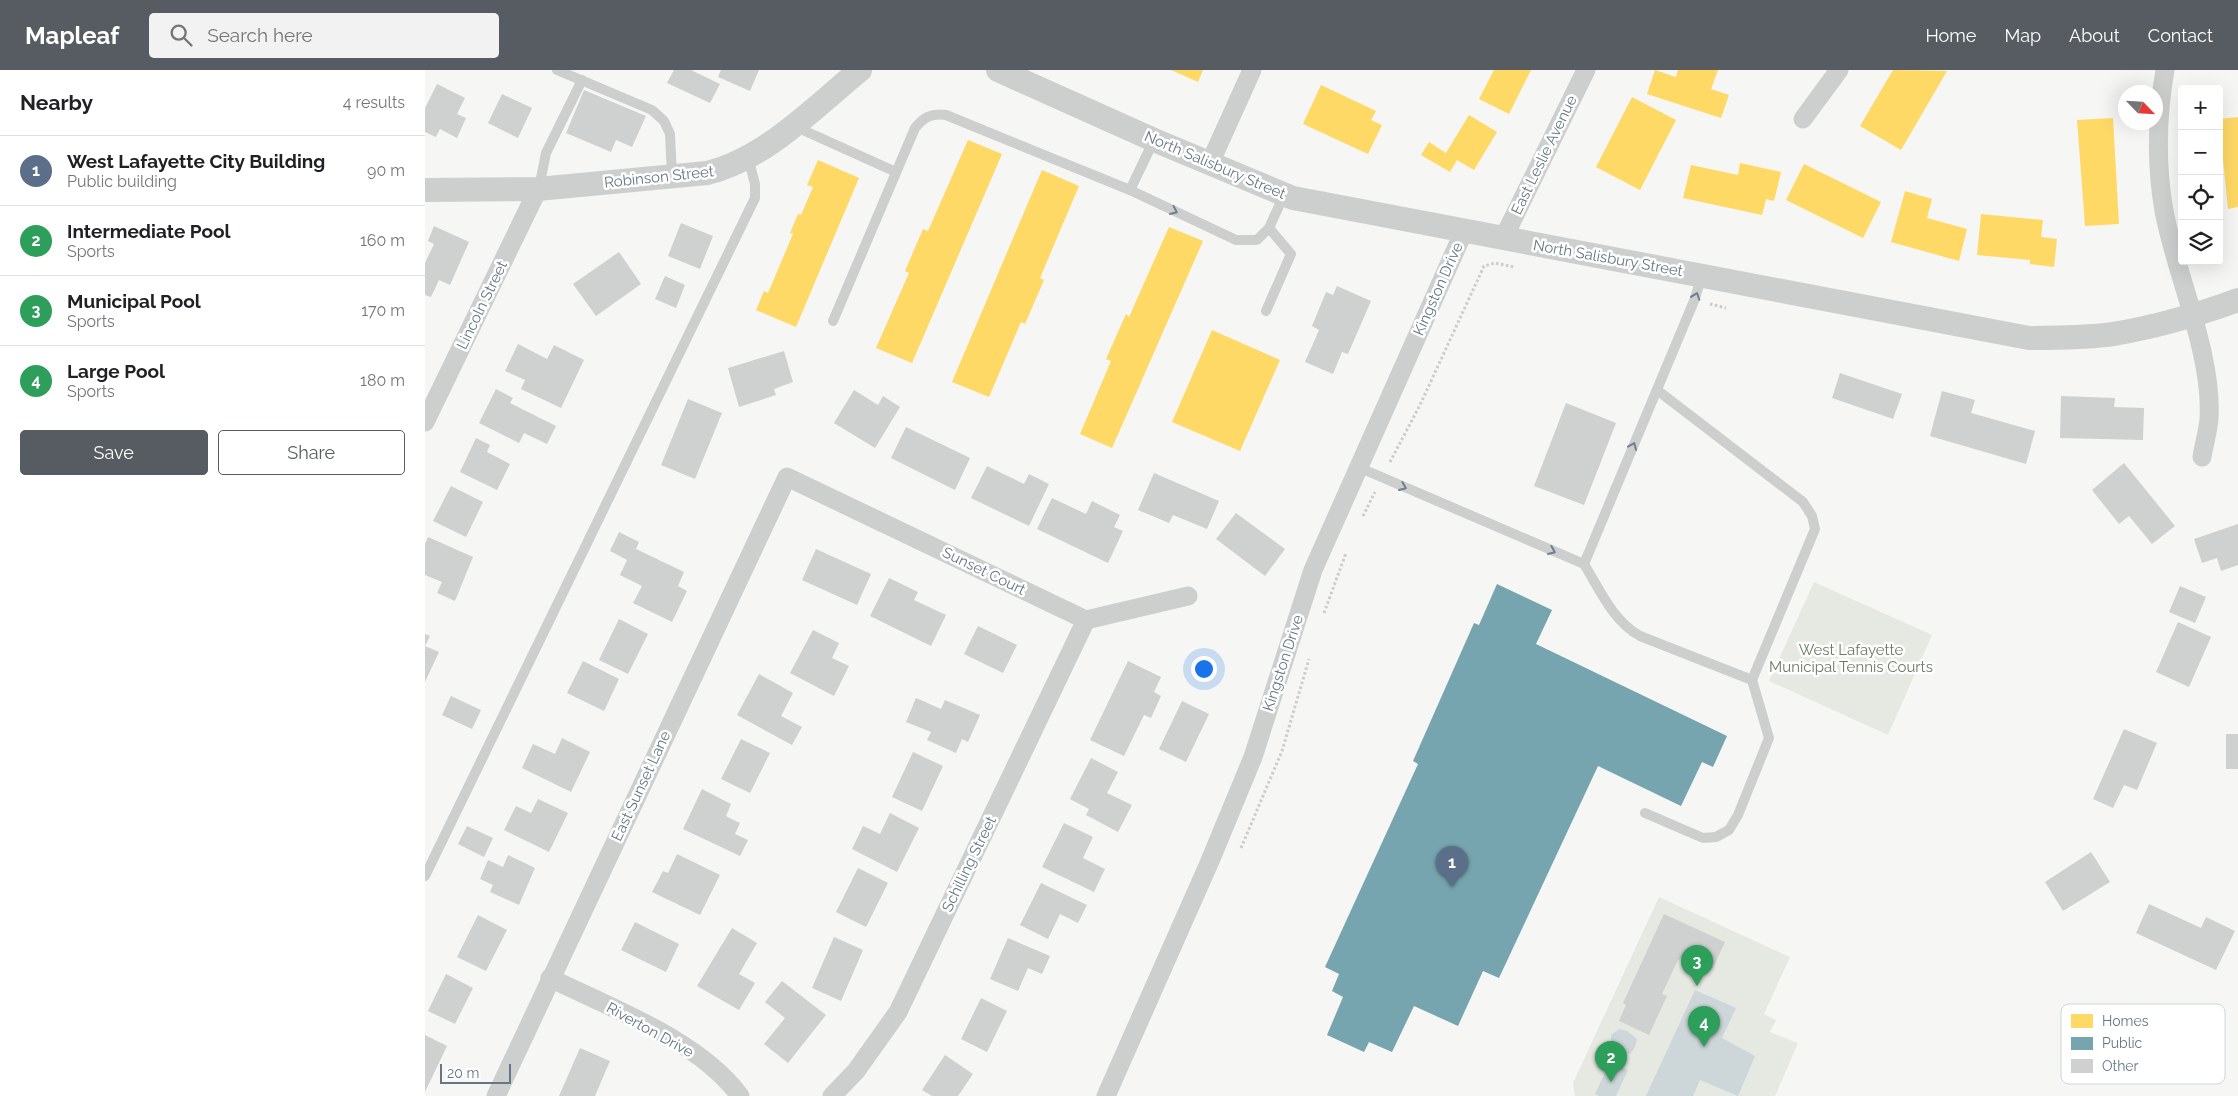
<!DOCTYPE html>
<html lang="en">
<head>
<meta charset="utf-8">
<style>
  :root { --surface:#fff; --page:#f2f2f2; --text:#202124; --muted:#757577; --line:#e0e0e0; --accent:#565c61 }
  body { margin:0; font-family:Raleway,sans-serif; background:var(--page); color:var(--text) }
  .controls { position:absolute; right:15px; top:15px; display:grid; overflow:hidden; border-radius:5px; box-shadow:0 5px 20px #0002 }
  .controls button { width:45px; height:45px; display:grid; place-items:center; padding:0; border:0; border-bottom:1px solid var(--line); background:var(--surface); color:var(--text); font:25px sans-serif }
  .compass { position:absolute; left:1693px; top:15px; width:45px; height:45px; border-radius:50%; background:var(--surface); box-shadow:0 5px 20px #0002; rotate:115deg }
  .scale { position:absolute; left:15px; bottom:12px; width:71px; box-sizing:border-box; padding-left:5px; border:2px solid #647785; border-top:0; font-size:14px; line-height:18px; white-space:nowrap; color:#647785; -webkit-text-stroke:4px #fff; paint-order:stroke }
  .you { position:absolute; left:778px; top:598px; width:18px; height:18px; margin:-12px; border:4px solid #fff; border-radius:50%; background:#1a73e8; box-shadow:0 0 0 8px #1a73e833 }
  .badge { display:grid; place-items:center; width:32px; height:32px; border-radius:50%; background:var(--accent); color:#fff; font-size:16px; font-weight:700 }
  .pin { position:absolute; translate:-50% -41px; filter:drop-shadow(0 1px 2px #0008) }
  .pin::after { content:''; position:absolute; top:26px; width:18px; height:15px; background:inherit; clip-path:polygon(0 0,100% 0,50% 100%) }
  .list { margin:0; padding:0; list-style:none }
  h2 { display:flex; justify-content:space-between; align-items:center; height:65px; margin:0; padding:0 20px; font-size:21px }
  h2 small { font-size:16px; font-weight:400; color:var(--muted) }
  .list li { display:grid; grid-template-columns:32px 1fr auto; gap:15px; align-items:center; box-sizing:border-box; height:70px; padding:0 20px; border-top:1px solid var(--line) }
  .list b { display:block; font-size:19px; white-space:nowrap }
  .list p { margin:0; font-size:16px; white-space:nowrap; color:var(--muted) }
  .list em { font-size:16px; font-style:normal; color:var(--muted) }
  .actions { display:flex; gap:10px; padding:15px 20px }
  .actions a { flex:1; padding:11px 0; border:1px solid var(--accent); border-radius:5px; text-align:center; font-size:18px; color:var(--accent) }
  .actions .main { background:var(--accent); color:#fff }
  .icon { flex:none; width:28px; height:28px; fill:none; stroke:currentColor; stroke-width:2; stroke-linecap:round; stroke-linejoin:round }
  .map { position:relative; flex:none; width:1813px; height:1026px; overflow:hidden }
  header { display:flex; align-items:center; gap:30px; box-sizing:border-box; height:70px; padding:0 25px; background:var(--accent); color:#fff }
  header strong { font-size:24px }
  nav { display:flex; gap:28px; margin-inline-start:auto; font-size:18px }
  .search { width:350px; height:45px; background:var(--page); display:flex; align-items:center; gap:12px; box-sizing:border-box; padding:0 18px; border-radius:5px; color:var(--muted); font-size:19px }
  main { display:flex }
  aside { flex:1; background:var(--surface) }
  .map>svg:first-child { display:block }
  .green { fill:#e6e9e2 }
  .water { fill:#cdd6d8 }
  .homes { fill:#ffd966 }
  .public { fill:#76a5af }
  .building { fill:#cfd1d0 }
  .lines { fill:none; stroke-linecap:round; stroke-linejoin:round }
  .path { stroke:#cbcccc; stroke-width:3; stroke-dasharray:2.5 2.5; stroke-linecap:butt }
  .service { stroke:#cdcfcf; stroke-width:10 }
  .minor { stroke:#cdcfcf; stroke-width:19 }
  .tertiary { stroke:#cdcfcf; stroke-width:24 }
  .oneway { stroke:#6e808c }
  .labels { text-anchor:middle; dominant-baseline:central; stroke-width:5; stroke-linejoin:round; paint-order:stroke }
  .street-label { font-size:15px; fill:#647785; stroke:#fff }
  .park-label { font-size:15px; fill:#697c63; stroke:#fff }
  .key { fill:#fff; stroke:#d0d6da; stroke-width:1 }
  .key-label { font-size:14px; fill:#647785 }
</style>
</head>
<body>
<header>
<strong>Mapleaf</strong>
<div class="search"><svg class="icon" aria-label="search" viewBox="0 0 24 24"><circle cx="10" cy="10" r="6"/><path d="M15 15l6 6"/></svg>Search here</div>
<nav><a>Home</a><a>Map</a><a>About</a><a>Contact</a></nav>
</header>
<main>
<aside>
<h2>Nearby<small>4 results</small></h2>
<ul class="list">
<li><span class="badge" style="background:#5c6f8a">1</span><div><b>West Lafayette City Building</b><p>Public building</p></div><em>90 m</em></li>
<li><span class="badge" style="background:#2e9e5b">2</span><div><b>Intermediate Pool</b><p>Sports</p></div><em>160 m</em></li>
<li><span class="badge" style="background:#2e9e5b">3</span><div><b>Municipal Pool</b><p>Sports</p></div><em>170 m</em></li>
<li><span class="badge" style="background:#2e9e5b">4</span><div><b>Large Pool</b><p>Sports</p></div><em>180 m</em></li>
</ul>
<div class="actions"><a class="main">Save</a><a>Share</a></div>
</aside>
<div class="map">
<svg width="1813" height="1026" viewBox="0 0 1813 1026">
  <rect width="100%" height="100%" fill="#f6f6f4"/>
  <g class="green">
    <polygon points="1389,512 1507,565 1463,665 1344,611"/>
    <polygon points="1234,827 1365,887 1339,944 1351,950 1345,962 1373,973 1350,1026 1150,1026 1148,1013"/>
  </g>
  <g class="water">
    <polygon points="1270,920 1311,938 1297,968 1330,986 1313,1026 1275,1010 1268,1026 1221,1026"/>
    <polygon points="1194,959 1202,961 1212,969 1210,977 1205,984 1193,982 1186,972 1186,965"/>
    <polygon points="1185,992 1203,1000 1191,1026 1174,1026 1170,1024"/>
  </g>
  <g class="homes">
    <polygon points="746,0 778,0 773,12"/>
    <polygon points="1069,0 1106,0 1084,44 1054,29"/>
    <polygon points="1230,0 1251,7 1253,0 1293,0 1286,19 1304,25 1296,48 1222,24"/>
    <polygon points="1468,0 1522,1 1476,80 1435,56"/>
    <polygon points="896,15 951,41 946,50 957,55 943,84 878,54"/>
    <polygon points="1207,27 1251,50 1215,120 1171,97"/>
    <polygon points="1044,45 1072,62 1049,100 1032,90 1025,102 996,85 1004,72 1021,83"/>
    <polygon points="1813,47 1813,137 1803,139 1794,49"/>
    <polygon points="1688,48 1694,154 1660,156 1652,50"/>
    <polygon points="543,70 577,84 487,293 451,278 484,203 480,201 498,159 503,161"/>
    <polygon points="393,90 434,108 371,257 331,240 339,221 343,223 368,164 365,163 373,144 376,145 388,117 382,115"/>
    <polygon points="1315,93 1356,102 1349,131 1341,129 1337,145 1258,128 1266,95 1313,105"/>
    <polygon points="1379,94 1456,132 1438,168 1361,130"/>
    <polygon points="617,100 654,116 615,208 619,210 600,254 596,252 564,327 527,312"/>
    <polygon points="1480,121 1507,129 1502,148 1542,159 1534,191 1466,172"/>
    <polygon points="1556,144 1618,150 1616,167 1632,169 1629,197 1605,194 1605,190 1552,185"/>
    <polygon points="744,157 778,171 687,378 655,364 686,291 681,289 701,244 704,247"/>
    <polygon points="787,260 855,290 815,381 747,352"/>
  </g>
  <polygon class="public" points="1072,514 1127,540 1111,574 1302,666 1288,697 1277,692 1256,736 1173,696 1074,908 1058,901 1033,956 989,936 967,982 944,972 939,982 902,965 918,927 907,921 914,904 900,897 993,694 988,691 1049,553 1054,555"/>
  <g class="building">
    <polygon points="249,0 266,0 295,14 285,33 242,13"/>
    <polygon points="296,0 334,0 325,21 293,7"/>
    <polygon points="12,14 40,28 32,44 41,48 32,68 15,59 11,67 0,62 0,38"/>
    <polygon points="159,20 221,46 207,77 191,70 186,82 141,63"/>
    <polygon points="77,24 107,38 93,68 63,53"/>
    <polygon points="256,153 288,166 275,199 243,186"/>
    <polygon points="9,156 44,172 25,215 14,210 6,227 0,225 0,193 9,174 3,171"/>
    <polygon points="194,182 216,214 171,246 148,214"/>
    <polygon points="240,206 260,215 251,238 230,229"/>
    <polygon points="912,216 946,231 923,284 917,282 908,304 880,292 894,260 887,256 901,222 908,225"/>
    <polygon points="93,274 122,289 129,275 159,290 136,338 96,319 100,310 80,301"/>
    <polygon points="359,281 368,312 349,319 351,325 314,337 303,298"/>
    <polygon points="1415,303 1477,324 1468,349 1407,328"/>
    <polygon points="71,319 88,328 85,333 131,356 122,374 99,363 94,373 54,353"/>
    <polygon points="429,320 453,335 458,326 475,337 450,378 409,353"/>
    <polygon points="1517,321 1550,330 1546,343 1610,361 1601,394 1505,366"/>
    <polygon points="1636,326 1690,328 1689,337 1719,338 1718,370 1635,368"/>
    <polygon points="263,329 297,343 270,409 236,395"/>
    <polygon points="1141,333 1191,353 1159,435 1109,416"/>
    <polygon points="481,357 545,388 530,420 466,388"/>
    <polygon points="51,368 65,375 62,382 85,394 72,420 35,402"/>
    <polygon points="1699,393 1750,456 1727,474 1704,446 1694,454 1667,420"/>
    <polygon points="562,396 599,414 604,404 624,414 604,456 546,428"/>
    <polygon points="729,403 794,431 782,459 748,445 744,453 713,440"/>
    <polygon points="26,416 58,432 41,467 8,451"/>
    <polygon points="627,428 661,444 667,431 695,445 689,457 698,461 683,493 612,459"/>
    <polygon points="811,443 860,479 840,506 791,469"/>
    <polygon points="1813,454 1813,495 1796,501 1792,488 1777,493 1769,469"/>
    <polygon points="194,462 214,472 211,479 259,502 253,516 262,521 247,552 208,533 217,516 195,505 202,490 185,481"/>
    <polygon points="3,467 48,487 30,531 12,523 17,512 0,505 0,474"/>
    <polygon points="391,479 446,504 432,535 377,510"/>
    <polygon points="464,508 493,522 489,530 521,545 506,576 445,546"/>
    <polygon points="1755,516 1781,527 1770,553 1744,542"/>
    <polygon points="194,549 223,564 203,604 174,590"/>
    <polygon points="1753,552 1786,567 1764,617 1731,602"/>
    <polygon points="553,556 592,575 578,603 539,584"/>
    <polygon points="388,560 414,573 407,588 424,596 409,626 365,603"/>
    <polygon points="0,564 5,566 0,576 14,582 0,612"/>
    <polygon points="158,591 194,609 179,641 142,623"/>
    <polygon points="703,591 736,607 729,622 736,626 726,648 719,645 699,686 665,670"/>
    <polygon points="334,604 368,623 356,646 377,657 367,675 312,645"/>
    <polygon points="26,626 56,640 47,659 17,645"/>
    <polygon points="491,628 516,639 520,630 555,645 543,672 537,669 531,683 502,670 506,662 481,652"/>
    <polygon points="757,631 784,644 761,692 734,679"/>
    <polygon points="1699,659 1732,673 1712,720 1699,715 1688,738 1668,729"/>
    <rect x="1801" y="664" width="12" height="35"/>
    <polygon points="137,668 165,682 146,722 97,698 108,674 130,684"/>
    <polygon points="316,669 345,683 325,723 296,709"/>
    <polygon points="488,682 518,696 497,741 467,727"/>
    <polygon points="666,688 693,702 682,723 707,735 693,762 661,745 664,739 645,729"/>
    <polygon points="277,719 306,734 301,746 315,753 310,764 323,770 315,786 258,759"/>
    <polygon points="113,729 143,743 124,782 79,760 91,736 106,743"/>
    <polygon points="465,743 494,758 472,802 427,779 438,756 455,764"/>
    <polygon points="639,753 668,767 658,788 680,799 669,822 617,797"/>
    <polygon points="42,756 68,768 59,787 33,774"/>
    <polygon points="1666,782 1685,812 1638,841 1620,812"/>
    <polygon points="252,784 295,805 275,845 227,822 238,801 243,803"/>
    <polygon points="83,785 110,798 94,835 65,822 68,815 55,809 63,790 78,797"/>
    <polygon points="433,798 463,813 441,857 411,842"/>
    <polygon points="616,813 662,835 653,853 635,844 623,869 595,855"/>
    <polygon points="1724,834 1776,858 1781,847 1810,861 1791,900 1711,863"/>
    <polygon points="1239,844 1300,872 1287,900 1259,887 1253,890 1237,924 1242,926 1224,965 1194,951 1201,935 1198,933"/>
    <polygon points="53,845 82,860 61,901 32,887"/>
    <polygon points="210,852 254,874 241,902 196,880"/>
    <polygon points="307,858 332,873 314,904 330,913 314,940 272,916"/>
    <polygon points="409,867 438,880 416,931 387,918"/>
    <polygon points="583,868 625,886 617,904 603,898 593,921 565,909"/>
    <polygon points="21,904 48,918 30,954 3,941"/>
    <polygon points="357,911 401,945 363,993 339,974 360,948 340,932"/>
    <polygon points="556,928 582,941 562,982 536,969"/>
    <polygon points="0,965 22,976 0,1022"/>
    <polygon points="155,978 185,991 170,1026 134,1026"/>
    <polygon points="520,985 548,1004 533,1026 507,1026 497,1020"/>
  </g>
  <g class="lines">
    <g class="path">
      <polyline points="1285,234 1301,238"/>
      <polyline points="965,392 995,335 1059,196 1070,193 1089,197"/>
      <polyline points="938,446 950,422"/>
      <polyline points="899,543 921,483"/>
      <polyline points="816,778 857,681 884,589"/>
    </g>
    <g class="service">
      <polyline points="132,0 227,40 239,51 245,64 247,106"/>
      <polyline points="369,56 471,102"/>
      <polyline points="114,118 121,83 157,10"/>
      <polyline points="705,120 729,70"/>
      <polyline points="841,241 866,184 844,158"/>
      <path d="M 408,251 L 490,58 C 499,47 506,43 521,45 L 705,120 L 811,170 L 832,170 L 844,158 L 859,125"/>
      <polyline points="933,397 1159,494 1269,231 1277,206"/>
      <path d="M 1159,494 C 1175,520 1188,551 1215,566 L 1327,610 L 1390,459 L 1387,446 L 1378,432 L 1232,320"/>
      <polyline points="1220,743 1278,768 1291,767 1304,760 1313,745 1344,668 1327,610"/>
      <polyline points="0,806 330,128 330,114 323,87"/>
    </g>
    <g class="minor">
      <path d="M 1740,0 C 1732,46 1731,95 1739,141 C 1751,205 1788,284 1784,349 C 1783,362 1779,374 1777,387"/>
      <polyline points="1378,49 1414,0"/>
      <polyline points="785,93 827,0"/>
      <polyline points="1078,169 1161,0"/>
      <polyline points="0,352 113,119"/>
      <path d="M 125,908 C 186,938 274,970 315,1026"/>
      <polyline points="71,1026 362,407 661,550 763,526"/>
      <polyline points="407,1026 431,1001 473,942 661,550"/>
      <polyline points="681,1026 785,791 828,687 888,500 1039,161"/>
    </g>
    <g class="tertiary">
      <path d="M 573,0 L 729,70 L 868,128 L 1604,268 C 1632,268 1660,268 1688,264 C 1731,257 1772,245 1813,230"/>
      <path d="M 0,120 L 113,119 L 282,103 C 339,90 390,37 435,0"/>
    </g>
  </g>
  <defs><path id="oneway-chevron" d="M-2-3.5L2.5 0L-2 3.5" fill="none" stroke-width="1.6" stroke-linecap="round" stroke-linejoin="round" transform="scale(1.25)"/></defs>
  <g class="oneway">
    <use href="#oneway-chevron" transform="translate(749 141) rotate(24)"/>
    <use href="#oneway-chevron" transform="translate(1271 226) rotate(-71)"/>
    <use href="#oneway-chevron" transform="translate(1208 376) rotate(-67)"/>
    <use href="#oneway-chevron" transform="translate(978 417) rotate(23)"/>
    <use href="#oneway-chevron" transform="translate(1127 481) rotate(23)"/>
  </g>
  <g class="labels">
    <g class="street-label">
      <text transform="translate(1119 85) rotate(-64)">East Leslie Avenue</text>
      <text transform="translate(790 95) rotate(23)">North Salisbury Street</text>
      <text transform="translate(234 107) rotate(-6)">Robinson Street</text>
      <text transform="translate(1183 188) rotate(10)">North Salisbury Street</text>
      <text transform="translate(1013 219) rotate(-66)">Kingston Drive</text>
      <text transform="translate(57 235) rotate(-64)">Lincoln Street</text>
      <text transform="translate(559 501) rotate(26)">Sunset Court</text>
      <text transform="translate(858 593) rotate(-72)">Kingston Drive</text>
      <text transform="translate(216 716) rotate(-65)">East Sunset Lane</text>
      <text transform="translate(544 794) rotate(-64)">Schilling Street</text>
      <text transform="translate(225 960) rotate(29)">Riverton Drive</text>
    </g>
    <g class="park-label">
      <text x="1426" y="580">West Lafayette<tspan x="1426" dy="17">Municipal Tennis Courts</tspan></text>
    </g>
  </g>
  <rect x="1636" y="934" width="164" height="80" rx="8" class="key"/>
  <rect x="1646" y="944" width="22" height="14" fill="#ffd966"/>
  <rect x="1646" y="967" width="22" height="13" fill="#76a5af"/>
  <rect x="1646" y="989" width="22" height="14" fill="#cfd1d0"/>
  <g class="key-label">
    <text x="1677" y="956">Homes</text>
    <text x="1677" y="978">Public</text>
    <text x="1677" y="1001">Other</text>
  </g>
</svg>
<div class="controls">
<button>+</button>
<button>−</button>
<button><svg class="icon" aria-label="locate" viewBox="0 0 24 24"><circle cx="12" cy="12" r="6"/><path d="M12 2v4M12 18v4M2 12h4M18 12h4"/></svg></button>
<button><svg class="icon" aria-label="layers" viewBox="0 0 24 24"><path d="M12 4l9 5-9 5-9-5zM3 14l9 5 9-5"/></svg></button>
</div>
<svg class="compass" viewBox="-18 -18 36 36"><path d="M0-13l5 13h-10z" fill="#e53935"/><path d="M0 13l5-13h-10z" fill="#757577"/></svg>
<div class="scale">20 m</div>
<div class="you"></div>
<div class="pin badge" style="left:1027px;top:817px;background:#5c6f8a">1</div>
<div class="pin badge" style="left:1186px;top:1012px;background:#2e9e5b">2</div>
<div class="pin badge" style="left:1272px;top:916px;background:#2e9e5b">3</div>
<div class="pin badge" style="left:1279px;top:977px;background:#2e9e5b">4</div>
</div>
</main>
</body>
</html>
